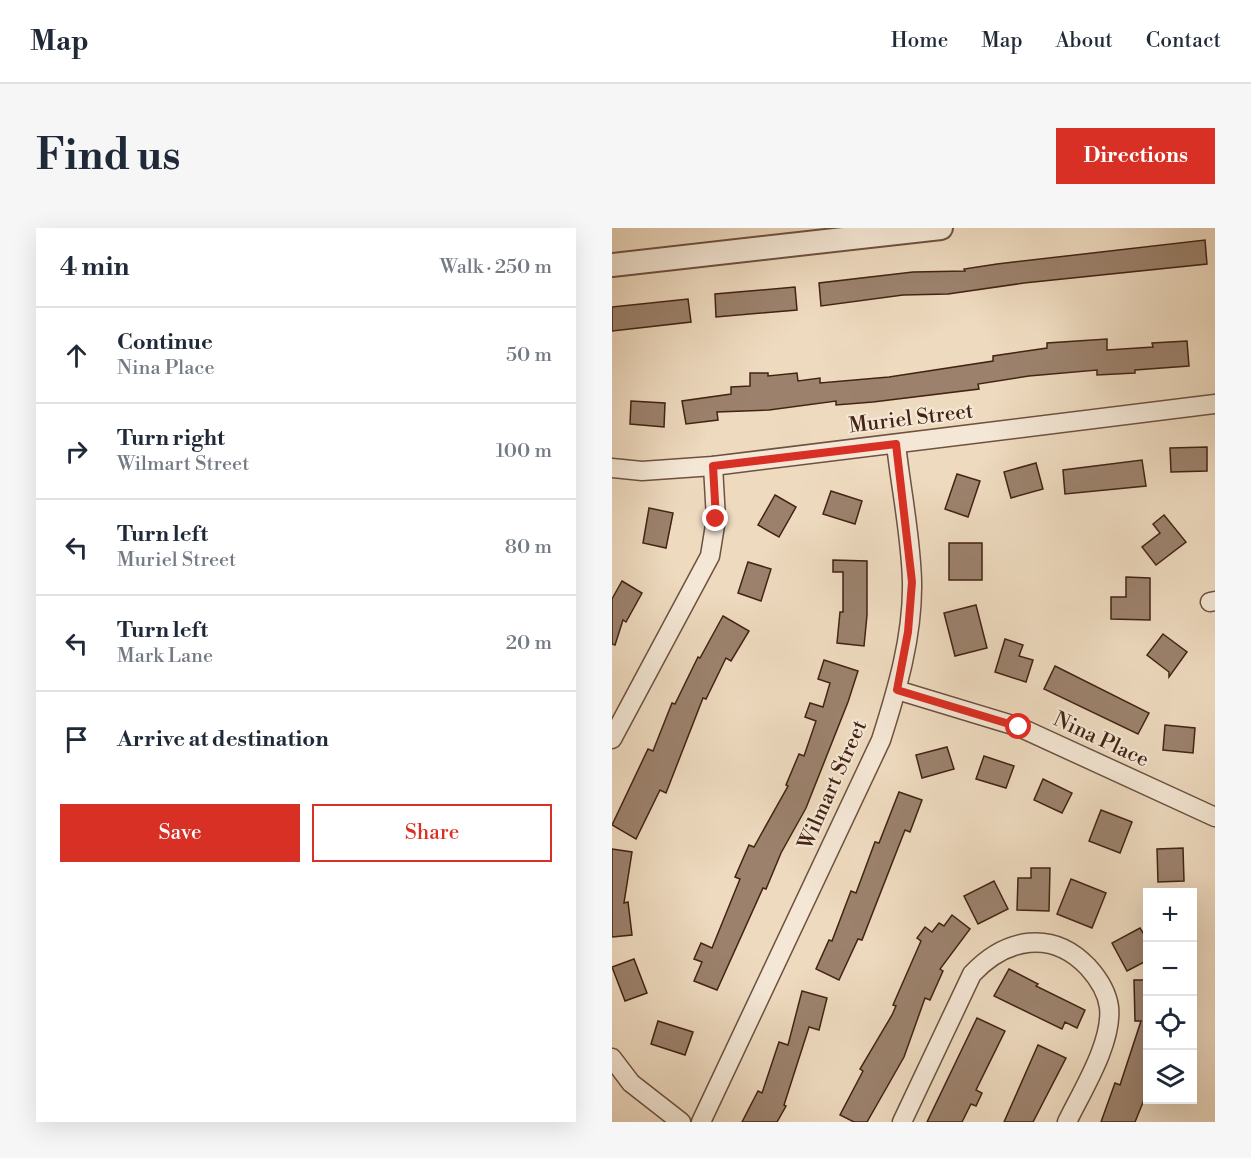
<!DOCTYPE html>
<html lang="en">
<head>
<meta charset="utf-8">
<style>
  :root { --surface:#fff; --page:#f6f6f7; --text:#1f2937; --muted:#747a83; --line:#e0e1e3; --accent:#d93025 }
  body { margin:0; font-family:"Libre Bodoni",serif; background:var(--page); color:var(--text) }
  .controls { position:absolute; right:18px; bottom:18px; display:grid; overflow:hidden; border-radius:0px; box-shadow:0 6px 24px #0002 }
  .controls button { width:54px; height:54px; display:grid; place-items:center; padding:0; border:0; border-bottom:2px solid var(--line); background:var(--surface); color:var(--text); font:30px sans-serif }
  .stop { position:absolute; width:18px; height:18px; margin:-14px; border:4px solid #d93025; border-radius:50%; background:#fff }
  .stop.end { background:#d93025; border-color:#fff; box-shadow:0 2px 6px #0008 }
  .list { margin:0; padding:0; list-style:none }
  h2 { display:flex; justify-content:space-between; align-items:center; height:78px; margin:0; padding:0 24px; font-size:26px }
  h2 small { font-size:20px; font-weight:400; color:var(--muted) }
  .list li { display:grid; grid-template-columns:39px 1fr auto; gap:18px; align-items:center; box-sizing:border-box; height:96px; padding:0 24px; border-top:2px solid var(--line) }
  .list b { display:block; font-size:22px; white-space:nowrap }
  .list p { margin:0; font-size:20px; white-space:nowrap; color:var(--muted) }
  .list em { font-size:20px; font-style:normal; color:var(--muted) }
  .actions { display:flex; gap:12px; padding:18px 24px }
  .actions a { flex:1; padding:14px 0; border:2px solid var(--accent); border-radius:0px; text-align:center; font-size:21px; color:var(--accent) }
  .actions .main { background:var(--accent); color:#fff }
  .icon { flex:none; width:33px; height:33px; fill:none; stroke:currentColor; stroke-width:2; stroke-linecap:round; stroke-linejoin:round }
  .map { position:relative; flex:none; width:603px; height:894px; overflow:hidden; border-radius:0px }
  header { display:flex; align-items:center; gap:36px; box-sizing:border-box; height:84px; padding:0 30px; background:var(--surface); border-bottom:2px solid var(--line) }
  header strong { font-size:28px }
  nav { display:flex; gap:33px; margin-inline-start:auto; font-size:21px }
  .intro { display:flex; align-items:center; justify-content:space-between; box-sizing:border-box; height:144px; padding:0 36px }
  h1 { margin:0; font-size:42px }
  .button { padding:15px 27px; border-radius:0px; background:var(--accent); color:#fff; font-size:21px; font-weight:700 }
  main { display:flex; gap:36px; padding:0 36px }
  aside { flex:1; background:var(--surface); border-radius:0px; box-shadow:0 6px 24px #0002 }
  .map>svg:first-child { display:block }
  .building { fill:#9c826d; stroke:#432314; stroke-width:1.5 }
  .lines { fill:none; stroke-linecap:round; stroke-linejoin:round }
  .minor-casing { stroke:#6e513f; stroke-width:21 }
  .tertiary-casing { stroke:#6e513f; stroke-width:26 }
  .minor { stroke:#f4e7d5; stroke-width:18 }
  .tertiary { stroke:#f4e7d5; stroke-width:22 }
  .route { stroke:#d93025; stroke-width:8 }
  .labels { text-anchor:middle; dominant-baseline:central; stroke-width:4.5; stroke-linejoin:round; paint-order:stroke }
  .street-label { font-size:21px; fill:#432314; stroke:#f4e7d5 }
</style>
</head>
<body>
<header>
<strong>Map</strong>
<nav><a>Home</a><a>Map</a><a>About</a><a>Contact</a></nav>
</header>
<div class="intro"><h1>Find us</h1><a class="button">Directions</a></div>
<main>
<aside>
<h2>4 min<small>Walk · 250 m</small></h2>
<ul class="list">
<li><svg class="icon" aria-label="ahead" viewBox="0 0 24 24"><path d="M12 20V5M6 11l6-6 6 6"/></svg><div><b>Continue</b><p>Nina Place</p></div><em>50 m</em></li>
<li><svg class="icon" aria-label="right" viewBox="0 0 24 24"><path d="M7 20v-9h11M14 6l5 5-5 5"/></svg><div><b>Turn right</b><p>Wilmart Street</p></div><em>100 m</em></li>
<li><svg class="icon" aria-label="left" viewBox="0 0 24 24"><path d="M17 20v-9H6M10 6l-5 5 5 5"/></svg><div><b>Turn left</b><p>Muriel Street</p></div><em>80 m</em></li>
<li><svg class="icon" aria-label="left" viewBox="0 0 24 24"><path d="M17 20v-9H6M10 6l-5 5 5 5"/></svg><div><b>Turn left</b><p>Mark Lane</p></div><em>20 m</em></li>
<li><svg class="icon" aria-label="arrive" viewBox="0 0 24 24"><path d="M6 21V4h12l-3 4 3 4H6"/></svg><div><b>Arrive at destination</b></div></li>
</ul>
<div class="actions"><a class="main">Save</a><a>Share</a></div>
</aside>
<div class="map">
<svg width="603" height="894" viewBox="0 0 603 894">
  <rect width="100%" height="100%" fill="#eedabf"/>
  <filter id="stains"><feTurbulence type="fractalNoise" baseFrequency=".00333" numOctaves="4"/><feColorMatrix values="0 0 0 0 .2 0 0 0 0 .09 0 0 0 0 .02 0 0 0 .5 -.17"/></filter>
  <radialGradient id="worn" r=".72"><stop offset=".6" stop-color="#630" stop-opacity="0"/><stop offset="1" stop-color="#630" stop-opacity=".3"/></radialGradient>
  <g class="building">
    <polygon points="593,12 595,36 412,55 336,66 291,67 209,78 207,55 301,44 353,43 352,41 385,36"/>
    <polygon points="183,59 185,82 104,89 103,66"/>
    <polygon points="76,71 79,94 0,103 0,79"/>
    <polygon points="495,111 495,122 541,119 540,115 575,113 577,138 523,142 523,145 485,147 485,142 417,148 366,156 367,161 261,174 224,177 224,173 157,182 105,184 106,192 74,196 70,173 119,166 119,159 138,158 138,145 156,145 156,148 185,145 186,153 208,150 208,155 277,149 381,133 381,128 435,120 435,115"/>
    <polygon points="19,173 53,175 52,199 18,196"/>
    <polygon points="595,219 595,243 559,244 558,220"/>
    <polygon points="530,232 534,258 453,266 451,242"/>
    <polygon points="424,235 431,261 399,270 392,244"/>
    <polygon points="345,246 368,253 356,289 333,281"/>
    <polygon points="219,263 250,273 243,296 211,286"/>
    <polygon points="163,267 184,279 167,309 146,297"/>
    <polygon points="37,280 61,285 54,320 31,315"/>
    <polygon points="552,287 574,314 544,337 530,319 548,305 541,296"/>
    <rect x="337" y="315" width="33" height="37"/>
    <polygon points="221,332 255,333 255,387 252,418 225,415 228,384 231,384 231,344 221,344"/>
    <polygon points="136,334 159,341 149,373 126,365"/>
    <polygon points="514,349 538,350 538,392 499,391 499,369 514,369"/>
    <polygon points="10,353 30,365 14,394 11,392 3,417 0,416 0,371"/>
    <polygon points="364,377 375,420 343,428 332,385"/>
    <polygon points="111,388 137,403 119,433 114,430 94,471 91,470 54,565 48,562 24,611 0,597 36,521 41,523 60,475 63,476 86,429 88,430"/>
    <polygon points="551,406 575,424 557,449 557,444 535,427"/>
    <polygon points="393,411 411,417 407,428 421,432 414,454 383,444"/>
    <polygon points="212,432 246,443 236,474 194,580 169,625 154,661 151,660 105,762 82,753 90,734 82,731 89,715 100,720 128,651 123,649 137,617 142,619 176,558 174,557 187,526 192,528 204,493 193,489 198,475 211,479 218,455 206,451"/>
    <polygon points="443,438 537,485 526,506 432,461"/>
    <polygon points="553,497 583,500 581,525 551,522"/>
    <polygon points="335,519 342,541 310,550 304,527"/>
    <polygon points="372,528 402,538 394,560 364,551"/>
    <polygon points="431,551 460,565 450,585 422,572"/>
    <polygon points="287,564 310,572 298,604 293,602 250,712 246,711 227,752 204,741 217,712 220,713 239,663 244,665 263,614 267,615"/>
    <polygon points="489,582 520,594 508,625 477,613"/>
    <polygon points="571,620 572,653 546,654 545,621"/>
    <polygon points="0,621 20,624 12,675 16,674 20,707 0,709"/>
    <polygon points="419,640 438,640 437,683 405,682 406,650 419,650"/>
    <polygon points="459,651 494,665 480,700 445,686"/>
    <polygon points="382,653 396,681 366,696 352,668"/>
    <polygon points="340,687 358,701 328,741 331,743 318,772 313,770 292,829 255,894 242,894 228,887 251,843 248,841 280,787 284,778 281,777 309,713 305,710 313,699 320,704 327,695 332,698"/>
    <polygon points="528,700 536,713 536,732 515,743 500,715"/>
    <polygon points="22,731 35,765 13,773 0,739"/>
    <polygon points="397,741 426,756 424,758 473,782 465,800 453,794 450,801 382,768"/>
    <polygon points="522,752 536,752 536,862 523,894 489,894 503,855 508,857 529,793 523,793"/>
    <polygon points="190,763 215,770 207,802 197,799 172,877 174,878 165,894 130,894 146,863 150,865 167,814 176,817"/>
    <polygon points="365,790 393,803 364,862 370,865 364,878 359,876 350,894 315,894"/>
    <polygon points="46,793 81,804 73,827 39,816"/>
    <polygon points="426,817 454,830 421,894 392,894"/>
  </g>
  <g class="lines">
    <g class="minor-casing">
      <g id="minor">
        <polyline points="0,240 30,243 101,238 603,176"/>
        <polyline points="598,374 603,373"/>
        <polyline points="285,462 407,499 603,589"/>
        <polyline points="0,511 98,328 104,291 101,238"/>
        <polyline points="0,830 19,855 69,894"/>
        <path d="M 89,894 L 269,512 C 285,462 301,408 300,354 C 299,308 289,262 284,216"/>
        <path d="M 290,894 L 360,746 C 394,710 440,701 476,739 C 485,749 495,764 497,779 C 501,814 470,863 455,894"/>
      </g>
    </g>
    <g class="tertiary-casing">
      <polyline id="tertiary" points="0,37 329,0"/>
    </g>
    <use href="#minor" class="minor"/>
    <use href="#tertiary" class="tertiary"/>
  </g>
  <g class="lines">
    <polyline class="route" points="104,291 101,238 284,216 300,354 296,404 285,462 407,499"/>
  </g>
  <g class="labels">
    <g class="street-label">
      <text transform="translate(299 191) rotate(-7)">Muriel Street</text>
      <text transform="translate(489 512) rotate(25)">Nina Place</text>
      <text transform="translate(221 557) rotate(-66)">Wilmart Street</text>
    </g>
  </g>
  <rect width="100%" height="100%" filter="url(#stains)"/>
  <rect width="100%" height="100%" fill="url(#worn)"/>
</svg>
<div class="controls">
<button>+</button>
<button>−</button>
<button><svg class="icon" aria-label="locate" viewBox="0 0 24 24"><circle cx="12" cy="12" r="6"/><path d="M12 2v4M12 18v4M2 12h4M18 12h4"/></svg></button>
<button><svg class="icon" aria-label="layers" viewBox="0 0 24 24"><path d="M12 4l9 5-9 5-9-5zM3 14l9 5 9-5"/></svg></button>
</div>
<div class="stop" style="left:407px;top:499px"></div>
<div class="stop end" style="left:104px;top:291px"></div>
</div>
</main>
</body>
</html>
